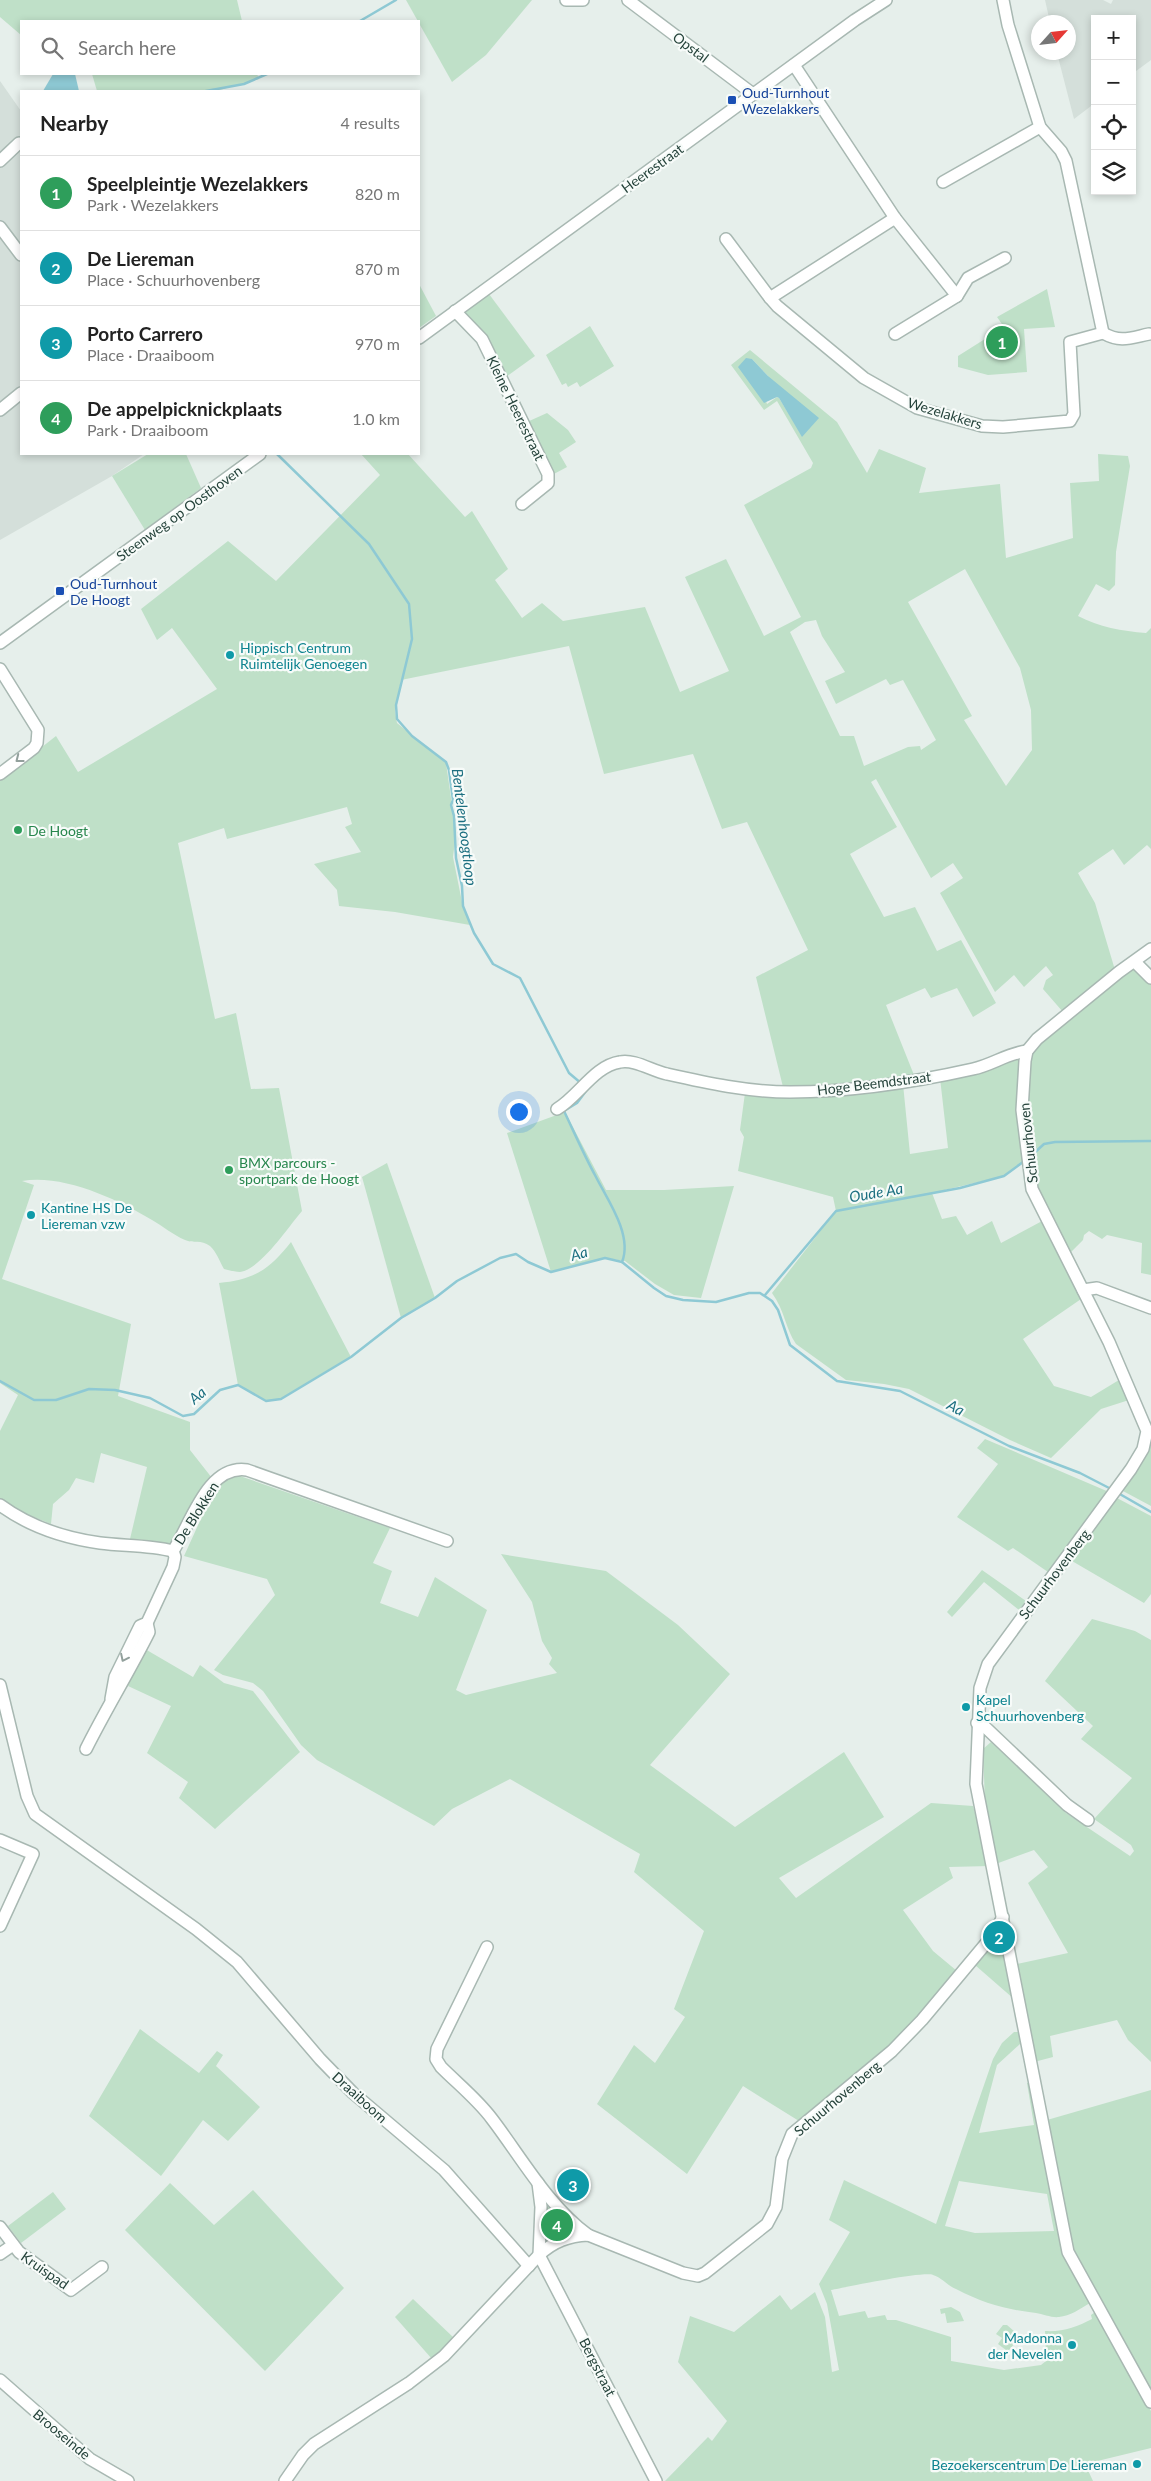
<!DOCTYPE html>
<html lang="en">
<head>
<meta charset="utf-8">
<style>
  :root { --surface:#fff; --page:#f2f2f2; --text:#222; --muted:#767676; --line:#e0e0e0; --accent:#0f766e }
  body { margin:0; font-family:Lato,sans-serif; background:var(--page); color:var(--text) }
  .controls { position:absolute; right:15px; top:15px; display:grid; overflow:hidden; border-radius:0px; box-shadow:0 2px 8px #0003 }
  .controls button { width:45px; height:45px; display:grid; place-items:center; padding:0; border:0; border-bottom:1px solid var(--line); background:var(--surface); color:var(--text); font:25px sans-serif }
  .compass { position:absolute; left:1031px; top:15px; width:45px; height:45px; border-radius:50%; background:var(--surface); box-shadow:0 2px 8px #0003; rotate:63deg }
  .you { position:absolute; left:518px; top:1111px; width:18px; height:18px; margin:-12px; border:4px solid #fff; border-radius:50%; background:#1a73e8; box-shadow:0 0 0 8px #1a73e833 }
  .badge { display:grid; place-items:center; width:32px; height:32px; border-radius:50%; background:var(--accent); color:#fff; font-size:16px; font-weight:700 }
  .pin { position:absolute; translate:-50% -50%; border:2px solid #fff; box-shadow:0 1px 5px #0006 }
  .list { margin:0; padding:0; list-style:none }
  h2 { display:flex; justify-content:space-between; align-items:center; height:65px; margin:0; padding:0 20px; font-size:21px }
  h2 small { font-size:16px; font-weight:400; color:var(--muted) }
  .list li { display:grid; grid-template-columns:32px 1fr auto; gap:15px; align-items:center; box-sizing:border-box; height:75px; padding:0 20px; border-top:1px solid var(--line) }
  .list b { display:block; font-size:19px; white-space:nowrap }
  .list p { margin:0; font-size:16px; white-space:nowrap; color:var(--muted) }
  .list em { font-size:16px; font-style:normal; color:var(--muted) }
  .icon { flex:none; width:28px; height:28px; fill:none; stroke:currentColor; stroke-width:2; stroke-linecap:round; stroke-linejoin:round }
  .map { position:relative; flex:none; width:1151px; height:2481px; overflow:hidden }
  .search { position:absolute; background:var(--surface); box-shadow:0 2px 8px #0003; left:20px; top:20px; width:400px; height:55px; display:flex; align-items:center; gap:12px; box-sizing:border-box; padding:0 18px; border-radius:0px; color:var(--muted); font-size:19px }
  .panel { position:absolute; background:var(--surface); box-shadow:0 2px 8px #0003; left:20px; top:90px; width:400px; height:365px; border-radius:0px }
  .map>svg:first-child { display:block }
  .built { fill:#d4dfda }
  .green { fill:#bfe0c8; fill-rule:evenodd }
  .water { fill:#8ec9d4 }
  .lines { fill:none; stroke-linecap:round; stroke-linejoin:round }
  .stream { stroke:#8ec9d4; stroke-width:2.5 }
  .minor-casing { stroke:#a8b8b2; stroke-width:14 }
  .minor { stroke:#fff; stroke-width:11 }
  .oneway { stroke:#92a09c }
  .transit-dot { fill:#1a4fb4; stroke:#f7fbf9; stroke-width:2 }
  .culture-dot { fill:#0f9aa8; stroke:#f7fbf9; stroke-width:2 }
  .leisure-dot { fill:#2e9e5b; stroke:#f7fbf9; stroke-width:2 }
  .labels { text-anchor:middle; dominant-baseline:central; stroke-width:4.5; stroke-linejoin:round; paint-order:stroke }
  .street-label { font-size:14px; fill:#24423a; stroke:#f7fbf9 }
  .transit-label { font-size:14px; fill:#164399; stroke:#f7fbf9; text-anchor:start }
  .culture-label { font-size:14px; fill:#0d838f; stroke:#f7fbf9; text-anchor:start }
  .leisure-label { font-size:14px; fill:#27864d; stroke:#f7fbf9; text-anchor:start }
  .water-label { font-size:15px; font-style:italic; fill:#1c6f80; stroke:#f7fbf9 }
</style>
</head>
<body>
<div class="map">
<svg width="1151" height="2481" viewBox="0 0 1151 2481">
  <rect width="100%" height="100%" fill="#e6efeb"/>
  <g class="built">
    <polygon points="1045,0 1103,0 1111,4 1113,0 1151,0 1151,60 1132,74 1132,19 1095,19 1095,103 1074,119 1057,53 1068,52 1068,22 1050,22"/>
    <polygon points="0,81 21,111 21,454 144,454 112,476 0,540"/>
  </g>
  <g class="green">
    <polygon points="0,0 237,0 242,21 21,21 21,35 0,17"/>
    <polygon points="406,0 532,0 486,55 452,82"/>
    <polygon points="92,74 257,74 259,79 216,91 97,91"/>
    <polygon points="419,284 436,316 419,328"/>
    <polygon points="1047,289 1055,327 1024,329 1027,372 988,375 958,367 958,356 1004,327 997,317"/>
    <polygon points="489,294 535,356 506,377 464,313"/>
    <polygon points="590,326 614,366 580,387 577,382 568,387 566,383 562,385 546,355"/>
    <path d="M 750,350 L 837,422 L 867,473 L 879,449 L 926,468 L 919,493 L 1000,484 L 1006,558 L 1073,538 L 1070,483 L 1099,481 L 1098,454 L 1128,456 L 1130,466 L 1116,552 L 1115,585 L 1109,591 L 1096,584 L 1078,616 C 1099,627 1122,631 1146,633 L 1151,628 L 1151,849 L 1147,845 L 1124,865 L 1113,849 L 1078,873 L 1095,903 L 1115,970 L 1063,1012 L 1043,989 L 1046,980 L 1053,975 L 1046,966 L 1024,987 L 1014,975 L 995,992 L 940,893 L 963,878 L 953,863 L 931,878 L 876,779 L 871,782 L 897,827 L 850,854 L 884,917 L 915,907 L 937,951 L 961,940 L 996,1003 L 973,1017 L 957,988 L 931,998 L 925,988 L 886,1005 L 914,1075 L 847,1085 L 783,1087 L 756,977 L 808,950 L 747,822 L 722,829 L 693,754 L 604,774 L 569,646 L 401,680 L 395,711 L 397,723 L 446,763 L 456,833 L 453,857 L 463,907 L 470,925 L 395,912 L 339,906 L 337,890 L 314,864 L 361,852 L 345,827 L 352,824 L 347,807 L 227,839 L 224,828 L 178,843 L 215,1019 L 236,1013 L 251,1089 L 279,1088 L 302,1211 C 289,1226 260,1270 240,1272 C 235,1272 229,1270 224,1269 C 220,1262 216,1251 210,1246 C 201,1239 193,1244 185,1240 C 173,1235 163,1226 152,1220 C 117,1199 63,1174 22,1181 L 34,1185 L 2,1279 L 131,1324 L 118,1396 L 190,1422 L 190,1450 L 212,1478 L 174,1542 L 170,1545 L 130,1539 L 147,1467 L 101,1453 L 94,1483 L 76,1478 L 69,1490 L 53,1504 L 51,1524 L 12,1508 L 0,1500 L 0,1431 L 18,1395 L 0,1383 L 0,780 L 56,736 L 78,772 L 217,689 L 172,628 L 157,640 L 141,609 L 228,541 L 276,581 L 380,475 L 361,454 L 408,454 L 465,517 L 472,511 L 508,569 L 495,580 L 522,618 L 542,603 L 563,621 L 645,607 L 680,692 L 729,671 L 685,577 L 726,559 L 764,636 L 801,617 L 744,505 L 811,468 L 813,463 L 777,401 L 764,410 L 731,365 ZM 752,359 L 768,376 L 803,437 L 779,398 L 777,397 L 767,404 ZM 965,569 L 1020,668 L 1031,710 L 1032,750 L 1006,786 L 964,720 L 972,716 L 908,602 ZM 816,620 L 822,636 L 845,672 L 825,681 L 836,704 L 886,679 L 890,685 L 903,680 L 936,740 L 921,750 L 920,746 L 908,747 L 864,766 L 854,736 L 840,736 L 790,632 L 805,622 Z"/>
    <polygon points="547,413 568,430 576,442 559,453 567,467 552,475 527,422"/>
    <polygon points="148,454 186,454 201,488 145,530 112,476"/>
    <path d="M 1138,969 L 1151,981 L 1151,1275 L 1141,1273 L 1142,1243 L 1107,1235 L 1102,1239 L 1089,1231 L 1084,1235 L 1083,1240 L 1068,1255 C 1058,1232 1043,1209 1036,1185 C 1023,1142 1026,1093 1032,1050 L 1130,970 Z"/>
    <path d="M 1019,1058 L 1017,1103 L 1023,1162 L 1004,1176 L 932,1193 L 942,1219 L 956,1216 L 967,1235 L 992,1221 L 1001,1243 L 1044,1220 L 1084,1297 L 1023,1339 L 1054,1386 L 1091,1397 L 1119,1380 L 1129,1400 L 1101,1409 L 1051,1458 L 1010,1440 L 909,1389 L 884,1384 L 846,1380 L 796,1344 C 785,1328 785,1311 772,1293 L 836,1211 L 833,1197 L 738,1171 L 744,1137 L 740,1130 L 745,1093 L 903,1084 L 910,1154 L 948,1148 L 940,1078 Z"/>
    <polygon points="565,1112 606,1190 664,1190 734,1186 701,1298 674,1295 655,1284 625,1261 605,1258 551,1272 507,1133"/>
    <polygon points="387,1163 435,1298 401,1318 362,1177"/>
    <path d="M 291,1242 L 351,1357 L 281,1399 L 266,1401 L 238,1385 L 219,1283 C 254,1280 270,1269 291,1242 Z"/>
    <polygon points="1151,1434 1151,1506 1123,1491 1150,1449 1149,1435"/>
    <polygon points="985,1439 1109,1492 1048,1572 1013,1548 1008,1551 957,1517 998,1464 977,1448"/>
    <polygon points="237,1475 390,1528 373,1563 392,1571 380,1603 418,1617 435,1577 487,1610 456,1690 466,1695 557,1673 549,1664 552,1658 542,1641 532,1602 501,1554 606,1571 678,1625 730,1674 650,1765 735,1827 844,1752 884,1817 779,1878 796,1898 931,1803 973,1806 990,1866 949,1867 953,1878 903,1910 933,1951 957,1971 897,2039 848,2082 799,2121 743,2086 687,2174 597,2104 634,2045 655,2063 685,2017 674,2009 704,1931 634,1872 640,1854 510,1779 452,1809 434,1826 317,1760 301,1745 263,1691 253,1683 223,1675 214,1670 275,1595 267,1579 184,1556 210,1499 223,1482"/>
    <polygon points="1115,1497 1151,1516 1151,1594 1144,1603 1072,1561"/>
    <polygon points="982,1570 1026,1601 1019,1610 984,1582 952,1617 947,1612"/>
    <polygon points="1092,1619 1135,1631 1151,1640 1151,2062 1128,2040 1117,2020 1050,2036 1053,2057 1034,2062 1017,1964 1068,1953 1028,1883 1048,1867 1034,1850 993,1865 986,1830 983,1749 991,1742 1066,1813 1130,1856 1134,1851 1131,1845 1094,1819 1132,1778 1081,1739 1093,1726 1045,1681"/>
    <polygon points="145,1649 193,1677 200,1665 224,1683 253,1691 300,1752 215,1829 179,1798 188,1782 147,1753 171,1706 128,1686"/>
    <polygon points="998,1935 1002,1936 1014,1999 975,1965"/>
    <polygon points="140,2029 199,2073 217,2051 223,2055 216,2066 260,2107 228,2141 203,2120 161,2176 89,2116"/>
    <path d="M 1014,2032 L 1020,2032 L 1020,2044 L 997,2065 L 979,2133 L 1034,2125 L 1027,2083 L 1032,2083 L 1064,2250 L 1090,2303 C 1080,2309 1070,2316 1059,2317 C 1052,2318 1043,2314 1036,2313 C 1004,2309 985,2304 956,2289 C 948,2286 941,2277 933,2275 C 924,2271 847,2287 831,2290 L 839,2316 L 865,2311 L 868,2318 L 885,2315 L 887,2320 L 896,2320 L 951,2337 L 951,2361 L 1004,2370 L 1041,2365 L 1046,2361 L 1045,2331 C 1063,2332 1077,2327 1092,2319 L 1091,2315 L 1095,2312 L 1151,2411 L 1151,2448 L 1085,2464 L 1093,2481 L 665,2481 L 708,2437 L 712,2441 L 727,2421 L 678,2362 L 690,2316 L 734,2332 L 780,2295 L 791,2310 L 815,2292 L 825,2317 L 832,2372 L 839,2370 L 827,2304 L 819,2284 L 850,2232 L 829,2220 L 844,2180 L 936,2224 L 993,2059 L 1002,2043 ZM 959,2181 L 1047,2194 L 1054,2231 L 975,2233 L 945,2226 Z"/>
    <polygon points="1151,2090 1151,2391 1077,2262 1070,2239 1047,2120"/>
    <polygon points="170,2183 214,2225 253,2190 344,2288 265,2371 125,2230"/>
    <polygon points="53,2192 66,2209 21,2243 8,2226"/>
    <polygon points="549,2203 583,2233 545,2241 546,2205"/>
    <polygon points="413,2299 454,2338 432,2359 395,2317"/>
    <polygon points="951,2307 960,2312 964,2321 947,2323 945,2313 941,2314 940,2309"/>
    <polygon points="1003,2325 1007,2325 1015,2332 1011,2337 1016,2342 1009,2350 1006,2350 998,2344 1002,2338 996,2334"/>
  </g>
  <g class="water">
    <polygon points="53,74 75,74 79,91 43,91"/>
    <polygon points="746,358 752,359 768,376 819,418 802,437 779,398 777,397 764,403 738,367"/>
  </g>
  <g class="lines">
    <g class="stream">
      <polyline points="360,21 396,0"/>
      <polyline points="206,91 244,84 267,74"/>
      <polyline points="277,454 369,544 409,604 412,639 396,705 397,719 412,736 446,762 449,770 453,800 451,805 454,816 456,858 462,886 463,906 474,933 493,964 520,978 569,1073 582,1084"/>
      <path d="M 586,1091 L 577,1103 L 564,1111 C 574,1132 584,1155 596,1177 C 607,1199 633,1235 622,1262"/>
      <polyline points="1032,1155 1044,1144 1055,1142 1151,1141"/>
      <polyline points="765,1295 836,1211 960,1188 1004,1176 1023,1162"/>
      <polyline points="0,1381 34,1400 56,1400 89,1389 115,1390 150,1398 183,1416 194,1414 220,1390 238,1385 266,1401 281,1399 351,1357 401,1318 435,1298 457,1281 500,1258 516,1254 528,1262 551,1272 605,1258 622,1262 654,1288 666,1296 683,1300 716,1302 749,1293 760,1293 772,1301 778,1310 790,1345 837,1381 900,1391 1009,1446 1080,1473 1113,1490"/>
      <polyline points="1118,1493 1151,1512"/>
    </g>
    <g class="minor-casing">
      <g id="minor">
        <polyline points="566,0 583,0"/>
        <polyline points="628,0 753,94"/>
        <polyline points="794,65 895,218 957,296"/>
        <polyline points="0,161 19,143"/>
        <polyline points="943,182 1040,127"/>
        <polyline points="895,218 770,298 777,306 864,378 917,408 982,426 1003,427 1070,421 1074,414 1070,342 1103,333 1066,161 1061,151 1040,127 1008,25 1003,0"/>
        <polyline points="0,227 21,255"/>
        <polyline points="726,239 770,298"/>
        <polyline points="455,311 482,339 548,474 548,483 522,504"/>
        <path d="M 1103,333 C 1121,343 1130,338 1149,334"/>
        <polyline points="895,334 957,296 968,278 1005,258"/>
        <polyline points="419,338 855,20 886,0"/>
        <polyline points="0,410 21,393"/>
        <polyline points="0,643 260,454"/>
        <polyline points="0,669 38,730 37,743 34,748 0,774"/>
        <polyline points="1151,949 1119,972 1037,1039 1027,1051 1025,1061 1022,1110 1032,1189 1109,1342 1147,1431 1143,1449 1131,1469 988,1664 980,1688 976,1784 1068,2252 1151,2402"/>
        <polyline points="1135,962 1151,978"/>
        <path d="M 557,1109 C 579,1096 594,1066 620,1062 C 635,1059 652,1071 667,1074 C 707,1083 748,1092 790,1092 C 850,1092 915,1082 973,1069 C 992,1065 1008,1053 1027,1051"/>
        <polyline points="1083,1290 1097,1288 1151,1308"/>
        <path d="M 0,1505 C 30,1527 64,1538 100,1543 C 124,1546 149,1545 173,1551"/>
        <path d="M 173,1551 C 191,1524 207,1464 247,1470 L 447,1541"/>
        <polyline points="0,1685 27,1796 35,1814 196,1929 237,1962 320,2059 353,2093 444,2170 529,2266"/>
        <polyline points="111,1699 115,1677 140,1626 147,1623 173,1567 175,1557 173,1551"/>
        <polyline points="977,1723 985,1727 1067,1805 1088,1820"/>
        <path d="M 86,1749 C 106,1709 129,1672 149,1632 L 147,1623"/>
        <polyline points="0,1840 33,1854 0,1926"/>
        <path d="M 487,1947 L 437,2049 L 436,2059 L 441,2067 C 458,2084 478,2100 492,2119 C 521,2157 549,2207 588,2235"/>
        <polyline points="538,2183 541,2207 539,2255 656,2481"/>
        <polyline points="0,2227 19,2252 71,2290 102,2267"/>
        <polyline points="0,2254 13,2245"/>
        <polyline points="0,2380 90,2459 128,2481"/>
        <path d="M 285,2481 L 303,2455 L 314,2444 L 409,2383 L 444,2356 L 539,2255 C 554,2241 569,2236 588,2235 L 683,2273 L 698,2276 L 705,2273 L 767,2224 L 776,2207 L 782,2159 L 792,2134 L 892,2051 L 922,2020 L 993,1935 L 1003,1917"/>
      </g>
    </g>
    <use href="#minor" class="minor"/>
  </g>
  <defs><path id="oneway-chevron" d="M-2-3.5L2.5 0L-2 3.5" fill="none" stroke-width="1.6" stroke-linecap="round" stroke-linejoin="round" transform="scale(1.25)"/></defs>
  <g class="oneway">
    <use href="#oneway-chevron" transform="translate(19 759) rotate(142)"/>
    <use href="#oneway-chevron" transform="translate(124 1658) rotate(116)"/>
  </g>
  <g class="transit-dot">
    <rect x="727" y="95" width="10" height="10" rx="2.5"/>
    <rect x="55" y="586" width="10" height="10" rx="2.5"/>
  </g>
  <g class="culture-dot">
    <circle cx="230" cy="655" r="5"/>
    <circle cx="31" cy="1215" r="5"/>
    <circle cx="966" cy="1707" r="5"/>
    <circle cx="1072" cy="2345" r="5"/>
    <circle cx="1137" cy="2464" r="5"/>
  </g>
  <g class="leisure-dot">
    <circle cx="18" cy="830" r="5"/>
    <circle cx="229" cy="1170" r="5"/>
  </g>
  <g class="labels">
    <g class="street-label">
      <text transform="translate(691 47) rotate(37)">Opstal</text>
      <text transform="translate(652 168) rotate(-36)">Heerestraat</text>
      <text transform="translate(516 408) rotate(64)">Kleine Heerestraat</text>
      <text transform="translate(945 413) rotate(17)">Wezelakkers</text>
      <text transform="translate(179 513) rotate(-36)">Steenweg op Oosthoven</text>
      <text transform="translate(874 1083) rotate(-7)">Hoge Beemdstraat</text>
      <text transform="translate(1028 1143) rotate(-96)">Schuurhoven</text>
      <text transform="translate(196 1513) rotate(-58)">De Blokken</text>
      <text transform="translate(1054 1574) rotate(-53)">Schuurhovenberg</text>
      <text transform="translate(360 2097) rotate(42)">Draaiboom</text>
      <text transform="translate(837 2098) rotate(-40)">Schuurhovenberg</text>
      <text transform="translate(45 2270) rotate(35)">Kruispad</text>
      <text transform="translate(598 2367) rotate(63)">Bergstraat</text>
      <text transform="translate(62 2434) rotate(40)">Brooseinde</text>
    </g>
    <g class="transit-label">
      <text x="742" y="92">Oud-Turnhout<tspan x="742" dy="16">Wezelakkers</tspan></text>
      <text x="70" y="583">Oud-Turnhout<tspan x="70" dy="16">De Hoogt</tspan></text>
    </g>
    <g class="culture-label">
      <text x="240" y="647">Hippisch Centrum<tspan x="240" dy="16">Ruimtelijk Genoegen</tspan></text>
      <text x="41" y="1207">Kantine HS De<tspan x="41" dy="16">Liereman vzw</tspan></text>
      <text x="976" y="1699">Kapel<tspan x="976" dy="16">Schuurhovenberg</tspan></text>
      <text x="1062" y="2337" text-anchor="end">Madonna<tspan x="1062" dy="16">der Nevelen</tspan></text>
      <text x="1127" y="2464" text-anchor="end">Bezoekerscentrum De Liereman</text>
    </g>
    <g class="leisure-label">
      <text x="28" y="830">De Hoogt</text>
      <text x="239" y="1162">BMX parcours -<tspan x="239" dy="16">sportpark de Hoogt</tspan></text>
    </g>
    <g class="water-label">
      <text transform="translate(465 827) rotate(83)">Bentelenhoogtloop</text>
      <text transform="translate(876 1192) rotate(-10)">Oude Aa</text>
      <text transform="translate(579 1253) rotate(-15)">Aa</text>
      <text transform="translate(197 1395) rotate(-41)">Aa</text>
      <text transform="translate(956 1407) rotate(27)">Aa</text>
    </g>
  </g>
</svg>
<div class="controls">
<button>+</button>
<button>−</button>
<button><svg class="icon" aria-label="locate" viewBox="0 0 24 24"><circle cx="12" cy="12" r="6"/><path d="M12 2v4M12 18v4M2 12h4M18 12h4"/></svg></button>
<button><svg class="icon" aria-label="layers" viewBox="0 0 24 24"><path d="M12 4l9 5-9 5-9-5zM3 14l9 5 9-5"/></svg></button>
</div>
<svg class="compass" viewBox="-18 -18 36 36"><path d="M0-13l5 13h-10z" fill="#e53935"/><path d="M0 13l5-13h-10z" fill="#767676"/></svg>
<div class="you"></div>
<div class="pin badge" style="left:1002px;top:342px;background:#2e9e5b">1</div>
<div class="pin badge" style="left:999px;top:1937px;background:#0f9aa8">2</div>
<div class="pin badge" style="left:573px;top:2185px;background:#0f9aa8">3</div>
<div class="pin badge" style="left:557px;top:2225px;background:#2e9e5b">4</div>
<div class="search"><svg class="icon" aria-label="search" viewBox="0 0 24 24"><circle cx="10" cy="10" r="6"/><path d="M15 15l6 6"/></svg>Search here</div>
<section class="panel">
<h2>Nearby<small>4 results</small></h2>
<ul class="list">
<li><span class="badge" style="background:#2e9e5b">1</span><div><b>Speelpleintje Wezelakkers</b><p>Park · Wezelakkers</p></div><em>820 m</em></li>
<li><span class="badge" style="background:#0f9aa8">2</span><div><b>De Liereman</b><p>Place · Schuurhovenberg</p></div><em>870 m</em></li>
<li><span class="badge" style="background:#0f9aa8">3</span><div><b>Porto Carrero</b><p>Place · Draaiboom</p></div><em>970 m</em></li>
<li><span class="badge" style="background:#2e9e5b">4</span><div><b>De appelpicknickplaats</b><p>Park · Draaiboom</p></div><em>1.0 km</em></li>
</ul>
</section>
</div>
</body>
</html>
